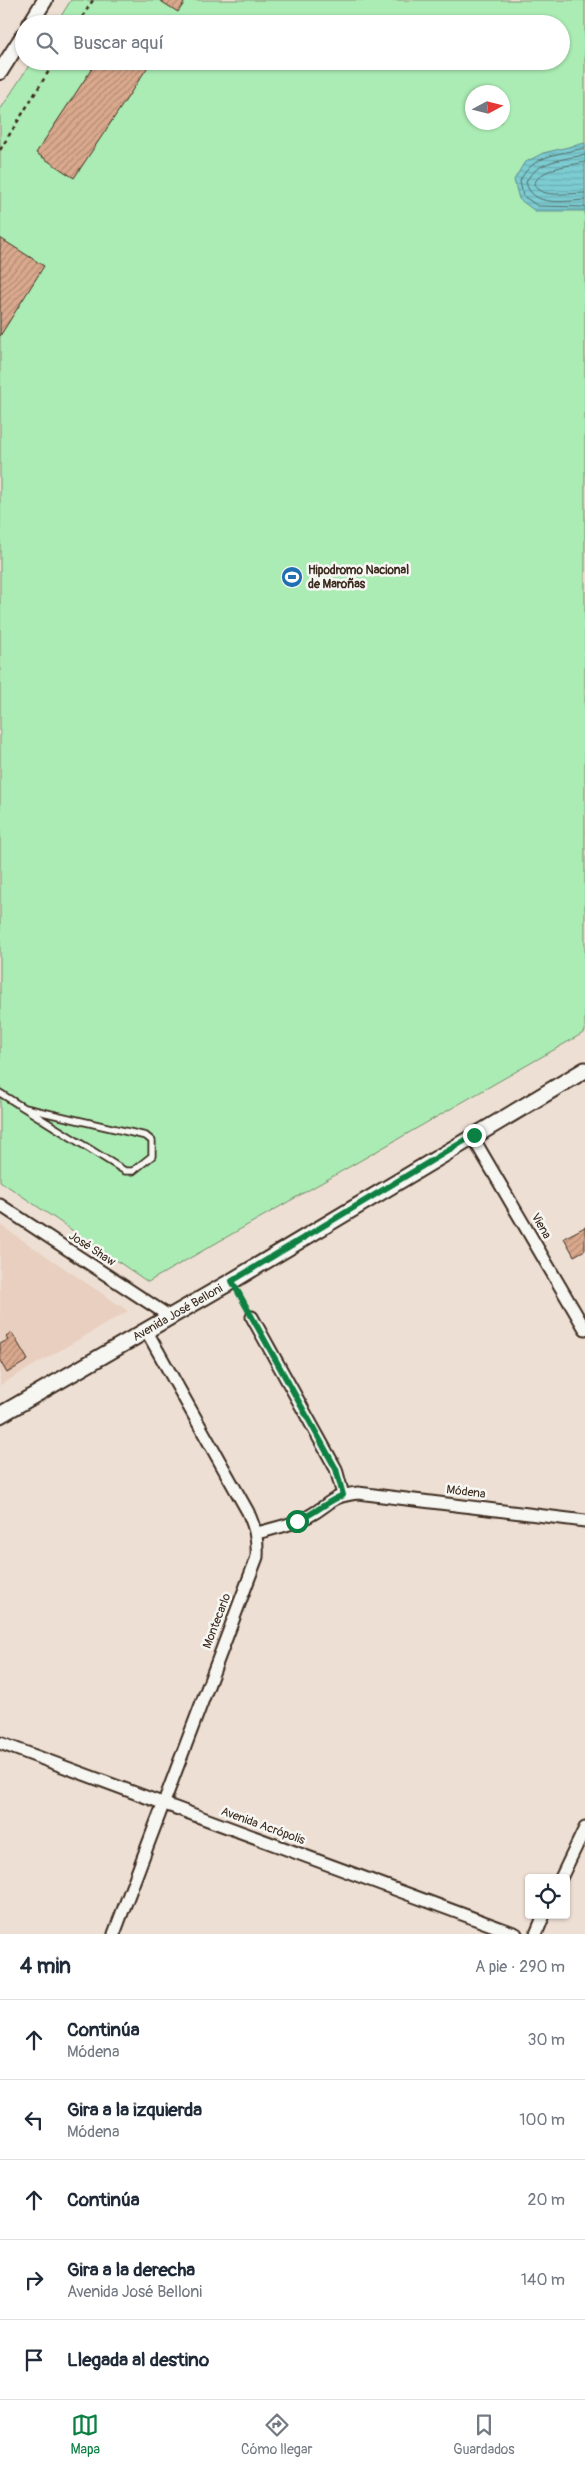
<!DOCTYPE html>
<html lang="es">
<head>
<meta charset="utf-8">
<style>
  :root { --surface:#fff; --page:#f6f6f7; --text:#1f2937; --muted:#747a83; --line:#e0e1e3; --accent:#0b8043 }
  body { margin:0; font-family:Pangolin,sans-serif; background:var(--page); color:var(--text) }
  .controls { position:absolute; right:15px; bottom:15px; display:grid; overflow:hidden; border-radius:5px; box-shadow:0 1px 4px #0004 }
  .controls button { width:45px; height:45px; display:grid; place-items:center; padding:0; border:0; border-bottom:1px solid var(--line); background:var(--surface); color:var(--text); font:25px sans-serif }
  .compass { position:absolute; left:465px; top:85px; width:45px; height:45px; border-radius:50%; background:var(--surface); box-shadow:0 1px 4px #0004; rotate:83deg }
  .stop { position:absolute; width:15px; height:15px; margin:-11px; border:4px solid #0b8043; border-radius:50%; background:#fff }
  .stop.end { background:#0b8043; border-color:#fff; box-shadow:0 1px 5px #0008 }
  .list { margin:0; padding:0; list-style:none }
  h2 { display:flex; justify-content:space-between; align-items:center; height:65px; margin:0; padding:0 20px; font-size:21px }
  h2 small { font-size:16px; font-weight:400; color:var(--muted) }
  .list li { display:grid; grid-template-columns:32px 1fr auto; gap:15px; align-items:center; box-sizing:border-box; height:80px; padding:0 20px; border-top:1px solid var(--line) }
  .list b { display:block; font-size:19px; white-space:nowrap }
  .list p { margin:0; font-size:16px; white-space:nowrap; color:var(--muted) }
  .list em { font-size:16px; font-style:normal; color:var(--muted) }
  .icon { flex:none; width:28px; height:28px; fill:none; stroke:currentColor; stroke-width:2; stroke-linecap:round; stroke-linejoin:round }
  .map { position:relative; flex:none; width:585px; height:1934px; overflow:hidden }
  .search { position:absolute; background:var(--surface); box-shadow:0 1px 4px #0004; left:15px; right:15px; top:15px; height:55px; display:flex; align-items:center; gap:12px; box-sizing:border-box; padding:0 18px; border-radius:28px; color:var(--muted); font-size:19px }
  .sheet { height:465px; background:var(--surface) }
  nav { display:flex; justify-content:space-around; align-items:center; box-sizing:border-box; height:70px; border-top:1px solid var(--line); background:var(--surface); font-size:14px; color:var(--muted) }
  nav a { display:grid; justify-items:center; gap:2px }
  nav .on { color:var(--accent) }
  .map>svg:first-child { display:block }
  .built { fill:#e8cfbf }
  .pitch { fill:#abecb4; stroke:#738b69; fill-rule:evenodd }
  .water { fill:url(#water-rules); stroke:#618b8a }
  .lines { fill:none; stroke-linecap:round; stroke-linejoin:round }
  .shore { stroke:#556b66; stroke-width:1 }
  .building { fill:url(#building-hatch); stroke:#3b2a1e }
  .service-casing { stroke:#3b2a1e; stroke-width:9 }
  .minor-casing { stroke:#3b2a1e; stroke-width:15 }
  .tertiary-casing { stroke:#3b2a1e; stroke-width:18 }
  .secondary-casing { stroke:#3b2a1e; stroke-width:19 }
  .path { stroke:#3b2a1e; stroke-width:2.5; stroke-dasharray:4 4; stroke-linecap:butt }
  .service { stroke:#f6f6f2; stroke-width:5.5 }
  .minor { stroke:#f6f6f2; stroke-width:11 }
  .tertiary { stroke:#f6f6f2; stroke-width:14 }
  .secondary { stroke:#f6f6f2; stroke-width:15 }
  .route { stroke:#0b8043; stroke-width:6 }
  .labels { text-anchor:middle; dominant-baseline:central; stroke-width:5; stroke-linejoin:round; paint-order:stroke }
  .poi-label { font-size:12px; font-weight:bold; fill:#3b2a1e; stroke:#f6f6f2; text-anchor:start }
  .street-label { font-size:12px; fill:#3b2a1e; stroke:#f6f6f2 }
</style>
</head>
<body>
<div class="map">
<svg width="585" height="1934" viewBox="0 0 585 1934">
  <defs>
    <pattern id="water-rules" width="6" height="5" patternUnits="userSpaceOnUse" patternTransform="scale(1.25)"><rect width="6" height="5" fill="#7bccd2"/><path d="M0 2.5h6" fill="none" stroke="#6bafb4"/></pattern>
    <pattern id="building-hatch" width="6" height="6" patternUnits="userSpaceOnUse" patternTransform="scale(1.25)"><rect width="6" height="6" fill="#daa98d"/><path d="M-1 1l2-2M0 6l6-6M5 7l2-2" fill="none" stroke="#b28a73"/></pattern>
  </defs>
  <rect width="100%" height="100%" fill="#eedfd4"/>
  <filter id="ink" filterUnits="userSpaceOnUse"><feTurbulence type="fractalNoise" baseFrequency=".02" numOctaves="2"/><feDisplacementMap in="SourceGraphic" scale="10" xChannelSelector="R" yChannelSelector="G"/><feConvolveMatrix kernelMatrix="1 2 1 2 8 2 1 2 1" color-interpolation-filters="sRGB"/></filter>
  <g filter="url(#ink)">
    <polygon class="built" points="0,1225 128,1311 0,1385"/>
    <path class="pitch" d="M 71,0 L 585,0 L 585,1032 L 148,1282 L 0,1181 L 0,110 L 32,61 L 561,61 L 561,24 L 56,24 ZM 472,92 L 502,92 L 502,122 L 472,122 Z"/>
    <polygon class="water" points="585,143 585,211 535,211 519,199 514,180 524,163 543,153"/>
    <g class="lines">
      <g class="shore">
        <path d="M 585,148 C 559,154 532,155 520,181 L 523,196 L 538,206 L 585,207"/>
        <path d="M 585,155 C 564,159 536,161 526,182 C 532,208 564,201 585,200"/>
        <path d="M 585,162 C 569,166 542,167 534,184 C 538,199 572,193 585,193"/>
      </g>
    </g>
    <g class="building">
      <polygon points="159,0 186,0 178,12"/>
      <polygon points="97,61 151,62 74,178 36,153"/>
      <polygon points="0,238 44,266 0,336"/>
      <polygon points="585,1227 585,1250 574,1256 564,1238"/>
      <polygon points="12,1333 28,1360 7,1373 0,1361 0,1344 8,1340 6,1337"/>
    </g>
    <g class="lines">
      <g class="service-casing">
        <polyline id="service" points="0,1093 125,1171 133,1171 152,1156 152,1141 146,1136 25,1108"/>
      </g>
      <g class="minor-casing">
        <g id="minor">
          <polyline points="472,1136 585,1329"/>
          <polyline points="0,1205 169,1316"/>
          <polyline points="252,1317 336,1469 343,1495"/>
          <path d="M 257,1533 C 274,1528 293,1525 309,1516 C 331,1504 330,1496 358,1493 L 585,1521"/>
          <polyline points="0,1743 516,1934"/>
          <polyline points="561,1878 585,1828"/>
          <path d="M 114,1934 L 257,1557 C 258,1539 255,1528 248,1512 L 146,1330"/>
          <polyline points="536,1934 544,1915"/>
        </g>
      </g>
      <g class="tertiary-casing">
        <g id="tertiary">
          <polyline points="30,24 45,0"/>
          <polyline points="0,72 24,34"/>
        </g>
      </g>
      <g class="secondary-casing">
        <g id="secondary">
          <path id="s1" d="M 0,1415 L 232,1281 L 585,1070"/>
        </g>
      </g>
      <g class="path">
        <polyline points="78,24 93,0"/>
        <polyline points="0,150 55,61"/>
        <polyline points="239,1293 247,1308"/>
      </g>
      <use href="#service" class="service"/>
      <use href="#minor" class="minor"/>
      <use href="#tertiary" class="tertiary"/>
      <use href="#secondary" class="secondary"/>
    </g>
  </g>
  <g class="lines" filter="url(#ink)">
    <path class="route" d="M 297,1521 C 314,1514 326,1502 343,1495 L 336,1469 L 232,1281 L 474,1135"/>
  </g>
  <defs>
    <g id="stadium-disc" transform="scale(1.125)"><circle r="9.5" fill="#1f6fb2" stroke="#f6f6f2"/><path d="M0-5a6.5 5 0 1 0 0 10a6.5 5 0 1 0 0-10ZM-3.5-1.8h7v3.6h-7Z" fill="#fff"/></g>
  </defs>
  <g fill-rule="evenodd">
    <use href="#stadium-disc" x="292" y="577"/>
  </g>
  <g class="labels">
    <g class="poi-label">
      <text x="308" y="570">Hipodromo Nacional<tspan x="308" dy="14">de Maroñas</tspan></text>
    </g>
    <g class="street-label">
      <text transform="translate(541 1226) rotate(60)">Viena</text>
      <text transform="translate(92 1249) rotate(33)">José Shaw</text>
      <text stroke="none"><textPath href="#s1" startOffset="205">Avenida José Belloni</textPath></text>
      <text transform="translate(466 1492) rotate(7)">Módena</text>
      <text transform="translate(217 1621) rotate(-69)">Montecarlo</text>
      <text transform="translate(263 1826) rotate(20)">Avenida Acrópolis</text>
    </g>
  </g>
</svg>
<div class="controls">
<button><svg class="icon" aria-label="locate" viewBox="0 0 24 24"><circle cx="12" cy="12" r="6"/><path d="M12 2v4M12 18v4M2 12h4M18 12h4"/></svg></button>
</div>
<svg class="compass" viewBox="-18 -18 36 36"><path d="M0-13l5 13h-10z" fill="#e53935"/><path d="M0 13l5-13h-10z" fill="#747a83"/></svg>
<div class="stop" style="left:297px;top:1521px"></div>
<div class="stop end" style="left:474px;top:1135px"></div>
<div class="search"><svg class="icon" aria-label="search" viewBox="0 0 24 24"><circle cx="10" cy="10" r="6"/><path d="M15 15l6 6"/></svg>Buscar aquí</div>
</div>
<section class="sheet">
<h2>4 min<small>A pie · 290 m</small></h2>
<ul class="list">
<li><svg class="icon" aria-label="ahead" viewBox="0 0 24 24"><path d="M12 20V5M6 11l6-6 6 6"/></svg><div><b>Continúa</b><p>Módena</p></div><em>30 m</em></li>
<li><svg class="icon" aria-label="left" viewBox="0 0 24 24"><path d="M17 20v-9H6M10 6l-5 5 5 5"/></svg><div><b>Gira a la izquierda</b><p>Módena</p></div><em>100 m</em></li>
<li><svg class="icon" aria-label="ahead" viewBox="0 0 24 24"><path d="M12 20V5M6 11l6-6 6 6"/></svg><div><b>Continúa</b></div><em>20 m</em></li>
<li><svg class="icon" aria-label="right" viewBox="0 0 24 24"><path d="M7 20v-9h11M14 6l5 5-5 5"/></svg><div><b>Gira a la derecha</b><p>Avenida José Belloni</p></div><em>140 m</em></li>
<li><svg class="icon" aria-label="arrive" viewBox="0 0 24 24"><path d="M6 21V4h12l-3 4 3 4H6"/></svg><div><b>Llegada al destino</b></div></li>
</ul>
</section>
<nav>
<a class="on"><svg class="icon" aria-label="map" viewBox="0 0 24 24"><path d="M3 6l6-2 6 2 6-2v14l-6 2-6-2-6 2zM9 4v14M15 6v14"/></svg>Mapa</a>
<a><svg class="icon" aria-label="directions" viewBox="0 0 24 24"><path d="M12 3l9 9-9 9-9-9zM9 14v-3h6M13 9l2 2-2 2"/></svg>Cómo llegar</a>
<a><svg class="icon" aria-label="saved" viewBox="0 0 24 24"><path d="M7 4h10v16l-5-4-5 4z"/></svg>Guardados</a>
</nav>
</body>
</html>
